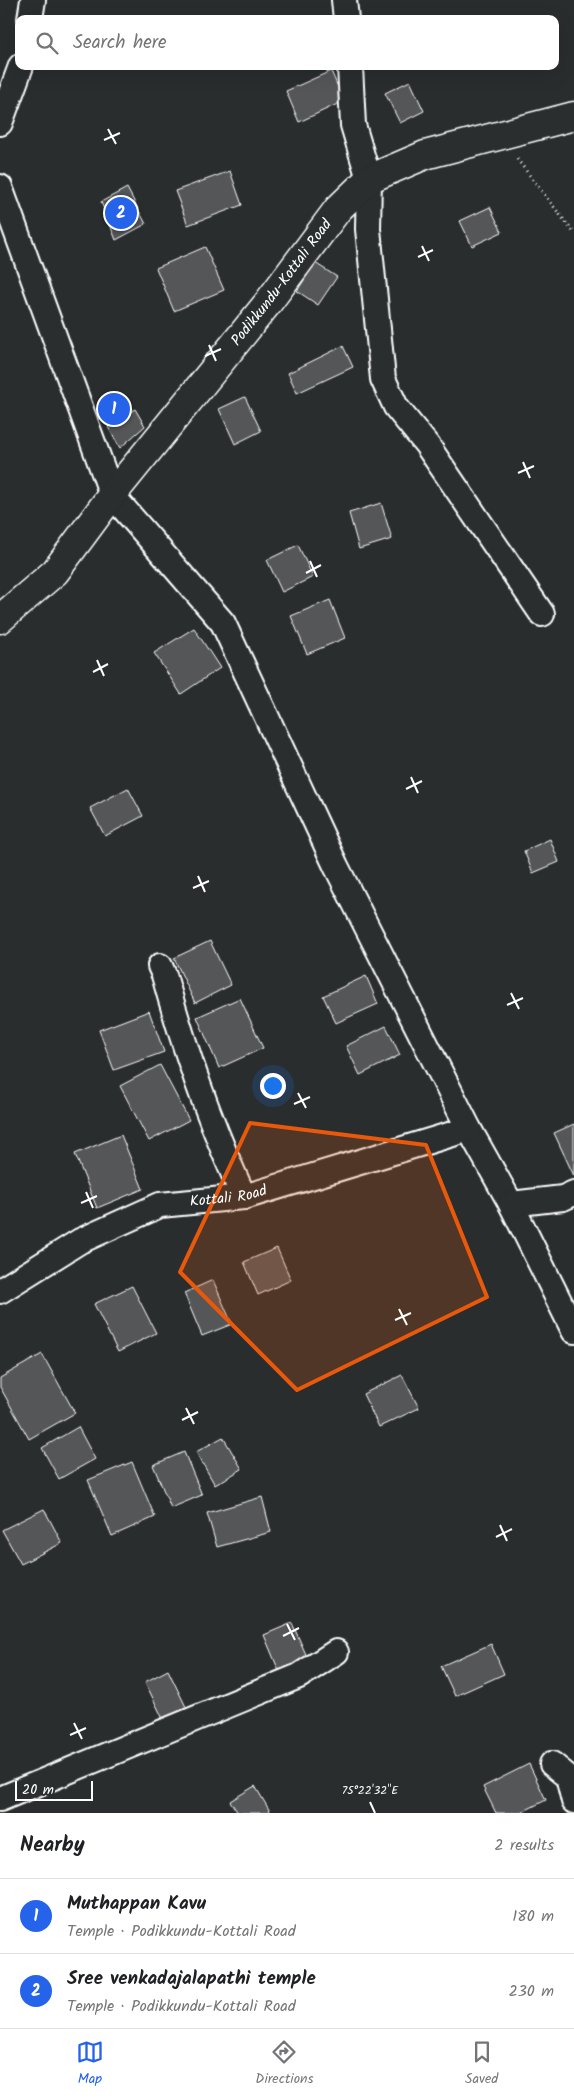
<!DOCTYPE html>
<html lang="en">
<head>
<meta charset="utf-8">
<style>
  :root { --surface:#fff; --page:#f2f2f2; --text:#202124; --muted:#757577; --line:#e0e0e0; --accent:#2563eb }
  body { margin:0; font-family:Kalam,sans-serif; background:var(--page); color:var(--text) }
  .scale { position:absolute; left:15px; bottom:12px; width:78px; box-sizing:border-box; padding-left:5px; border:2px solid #fff; border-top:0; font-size:14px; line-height:18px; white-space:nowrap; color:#fff; -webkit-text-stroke:4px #2a2d2e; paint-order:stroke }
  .you { position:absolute; left:272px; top:1085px; width:18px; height:18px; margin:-12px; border:4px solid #fff; border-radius:50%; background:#1a73e8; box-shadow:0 0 0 8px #1a73e833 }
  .badge { display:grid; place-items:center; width:32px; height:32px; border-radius:50%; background:var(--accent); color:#fff; font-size:16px; font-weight:700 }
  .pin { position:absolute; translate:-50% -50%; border:2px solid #fff; box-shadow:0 1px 5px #0006 }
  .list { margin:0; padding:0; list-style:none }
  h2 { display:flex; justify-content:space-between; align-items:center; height:65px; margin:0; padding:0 20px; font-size:21px }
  h2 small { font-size:16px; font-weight:400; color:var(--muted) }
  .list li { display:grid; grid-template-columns:32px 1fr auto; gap:15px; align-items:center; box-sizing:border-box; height:75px; padding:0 20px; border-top:1px solid var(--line) }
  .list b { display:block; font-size:19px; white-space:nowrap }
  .list p { margin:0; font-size:16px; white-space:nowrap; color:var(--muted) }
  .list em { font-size:16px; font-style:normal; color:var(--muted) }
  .icon { flex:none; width:28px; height:28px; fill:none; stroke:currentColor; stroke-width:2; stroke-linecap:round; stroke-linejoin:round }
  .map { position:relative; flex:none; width:574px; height:1813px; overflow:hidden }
  .search { position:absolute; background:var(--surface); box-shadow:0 5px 20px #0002; left:15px; right:15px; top:15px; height:55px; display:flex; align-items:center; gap:12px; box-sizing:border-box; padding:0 18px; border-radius:10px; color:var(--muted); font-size:19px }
  .sheet { height:215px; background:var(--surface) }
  nav { display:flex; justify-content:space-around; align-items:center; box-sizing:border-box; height:70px; border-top:1px solid var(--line); background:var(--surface); font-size:14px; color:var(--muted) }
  nav a { display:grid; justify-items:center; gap:2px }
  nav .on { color:var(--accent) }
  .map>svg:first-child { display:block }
  .building { fill:#555758; stroke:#fff }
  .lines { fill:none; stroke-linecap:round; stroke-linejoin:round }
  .minor-casing { stroke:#fff; stroke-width:28 }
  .secondary-casing { stroke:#fff; stroke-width:31 }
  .path { stroke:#fff; stroke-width:3; stroke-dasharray:1 4; stroke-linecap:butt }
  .minor { stroke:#2a2d2e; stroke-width:24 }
  .secondary { stroke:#2a2d2e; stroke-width:28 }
  .marked { fill:#e8590c; fill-opacity:0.2; stroke:#e8590c; stroke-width:4; stroke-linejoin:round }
  .ticks { fill:none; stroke:#fff; stroke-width:2 }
  .labels { text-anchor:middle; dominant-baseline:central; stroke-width:4.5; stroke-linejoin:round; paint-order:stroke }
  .street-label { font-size:15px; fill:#fff; stroke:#2a2d2e }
  .ticks-label { font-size:12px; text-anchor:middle; fill:#fff; stroke:#2a2d2e; stroke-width:4.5; stroke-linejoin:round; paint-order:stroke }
</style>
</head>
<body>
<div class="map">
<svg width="574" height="1813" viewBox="0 0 574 1813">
  <rect width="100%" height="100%" fill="#2a2d2e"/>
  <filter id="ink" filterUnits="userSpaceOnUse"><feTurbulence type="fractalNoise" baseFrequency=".02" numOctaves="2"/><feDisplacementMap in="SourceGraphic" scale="10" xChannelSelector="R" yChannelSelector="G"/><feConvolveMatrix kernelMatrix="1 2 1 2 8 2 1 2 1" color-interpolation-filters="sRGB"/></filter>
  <g filter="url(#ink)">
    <g class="building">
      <polygon points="331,71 344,101 299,122 286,91"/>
      <polygon points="410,81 424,111 400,123 385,93"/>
      <polygon points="230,171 242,205 188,225 175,191"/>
      <polygon points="127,188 146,224 116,240 101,202"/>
      <polygon points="490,207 502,232 472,246 460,221"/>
      <polygon points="205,247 224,290 174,311 156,268"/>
      <polygon points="315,263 337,277 318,305 297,291"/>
      <polygon points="343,346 353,367 297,393 288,373"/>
      <polygon points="245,397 261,431 235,444 219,409"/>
      <polygon points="135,409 145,426 120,448 108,427"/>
      <polygon points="381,503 392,539 359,549 349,513"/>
      <polygon points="298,545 313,577 282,592 267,560"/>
      <polygon points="330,600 345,638 307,654 291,616"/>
      <polygon points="194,628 220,668 181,694 154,653"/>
      <polygon points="128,788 143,816 105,836 90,808"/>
      <polygon points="550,839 559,862 533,873 524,851"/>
      <polygon points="210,941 231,985 195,1003 174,958"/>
      <polygon points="366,976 378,1004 336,1023 323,996"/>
      <polygon points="240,998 263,1048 219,1068 197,1017"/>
      <polygon points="149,1011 164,1052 114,1070 99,1030"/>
      <polygon points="386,1026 400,1055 360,1075 346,1046"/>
      <polygon points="160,1065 189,1120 149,1141 120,1086"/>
      <polygon points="574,1124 574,1176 554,1133"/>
      <polygon points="121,1135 143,1189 97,1208 75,1154"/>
      <polygon points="277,1248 291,1280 258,1295 244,1262"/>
      <polygon points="213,1280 232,1324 202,1336 184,1293"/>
      <polygon points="132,1286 156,1333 118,1352 94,1304"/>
      <polygon points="42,1354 75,1413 29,1439 0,1387 0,1378"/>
      <polygon points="402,1375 419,1408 379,1427 363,1394"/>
      <polygon points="78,1427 95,1459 59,1479 42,1448"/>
      <polygon points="223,1437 242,1469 215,1485 196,1452"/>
      <polygon points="184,1452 202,1495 171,1508 153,1465"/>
      <polygon points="132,1462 155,1517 112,1536 88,1480"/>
      <polygon points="262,1497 271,1532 217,1547 207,1513"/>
      <polygon points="44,1509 62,1543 21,1564 2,1530"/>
      <polygon points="292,1623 308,1659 279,1671 264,1635"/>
      <polygon points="491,1644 504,1674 455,1696 441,1666"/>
      <polygon points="168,1670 188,1711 165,1723 145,1682"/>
      <polygon points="529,1764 546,1800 520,1813 496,1813 483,1787"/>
      <polygon points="255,1786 271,1813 238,1813 230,1801"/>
    </g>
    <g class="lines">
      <g class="minor-casing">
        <g id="minor">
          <polyline points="344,0 346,19"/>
          <polyline points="30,19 33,0"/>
          <polyline points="350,66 353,125 369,179 368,229 383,379 396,407 427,445 542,614"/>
          <polyline points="0,123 21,66"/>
          <polyline points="0,187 112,495 223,623 336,866 469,1129 511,1204 574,1331"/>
          <path d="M 160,966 L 164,975 C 185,1051 211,1126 244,1197"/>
          <polyline points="511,1204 563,1198 574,1193"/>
          <path id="s1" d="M 0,1291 L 80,1241 L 160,1205 L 244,1197 L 469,1129"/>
          <polyline points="552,1764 568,1777 574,1801"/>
          <polyline points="0,1799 299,1676 336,1652"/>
        </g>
      </g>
      <g class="secondary-casing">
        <g id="secondary">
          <path id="s2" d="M 0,619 L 55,572 L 112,495 L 267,304 L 338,209 L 369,179 L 425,155 L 574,116"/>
        </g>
      </g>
      <polyline class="path" points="517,159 574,233"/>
      <use href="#minor" class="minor"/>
      <use href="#secondary" class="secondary"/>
    </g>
  </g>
  <path class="marked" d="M 250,1123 L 426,1145 L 487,1297 L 297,1390 L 180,1272 Z"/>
  <path class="ticks" d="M 108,129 L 116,144M 104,140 L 120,133M 422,246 L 429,261M 418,257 L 433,250M 209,345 L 216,361M 205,356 L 221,349M 523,462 L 530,478M 518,473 L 534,466M 310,561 L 317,577M 306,573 L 321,565M 97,660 L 104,676M 93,672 L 108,664M 411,777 L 418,793M 406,789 L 422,781M 198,876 L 205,892M 193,888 L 209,881M 511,993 L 519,1009M 507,1005 L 523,998M 298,1093 L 306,1108M 294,1104 L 310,1097M 86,1192 L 93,1208M 81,1203 L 97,1196M 399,1309 L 407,1325M 395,1320 L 411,1313M 186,1408 L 194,1424M 182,1420 L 198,1412M 500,1525 L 507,1541M 496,1537 L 512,1529M 287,1624 L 295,1640M 283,1636 L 299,1628M 74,1723 L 82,1739M 70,1735 L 86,1728M 370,1802 L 375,1813"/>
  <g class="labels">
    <g class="street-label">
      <text stroke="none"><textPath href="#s2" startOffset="440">Podikkundu-Kottali Road</textPath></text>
      <text stroke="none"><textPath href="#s1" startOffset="251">Kottali Road</textPath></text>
    </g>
  </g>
  <g class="ticks-label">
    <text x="370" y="1794">75°22'32"E</text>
  </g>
</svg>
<div class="scale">20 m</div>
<div class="you"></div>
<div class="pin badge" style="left:114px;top:409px">1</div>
<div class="pin badge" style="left:121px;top:213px">2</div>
<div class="search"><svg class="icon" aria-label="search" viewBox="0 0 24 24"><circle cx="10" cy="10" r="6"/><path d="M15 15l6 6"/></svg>Search here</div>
</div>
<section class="sheet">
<h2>Nearby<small>2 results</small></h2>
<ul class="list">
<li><span class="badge">1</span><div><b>Muthappan Kavu</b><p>Temple · Podikkundu-Kottali Road</p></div><em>180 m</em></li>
<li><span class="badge">2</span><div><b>Sree venkadajalapathi temple</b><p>Temple · Podikkundu-Kottali Road</p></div><em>230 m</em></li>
</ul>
</section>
<nav>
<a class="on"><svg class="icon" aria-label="map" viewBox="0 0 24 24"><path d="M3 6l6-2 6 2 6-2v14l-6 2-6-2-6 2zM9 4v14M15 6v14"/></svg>Map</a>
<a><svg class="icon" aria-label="directions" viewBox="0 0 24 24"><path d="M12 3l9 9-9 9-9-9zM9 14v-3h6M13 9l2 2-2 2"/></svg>Directions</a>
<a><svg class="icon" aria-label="saved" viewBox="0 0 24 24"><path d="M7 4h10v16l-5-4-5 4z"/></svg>Saved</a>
</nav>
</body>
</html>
